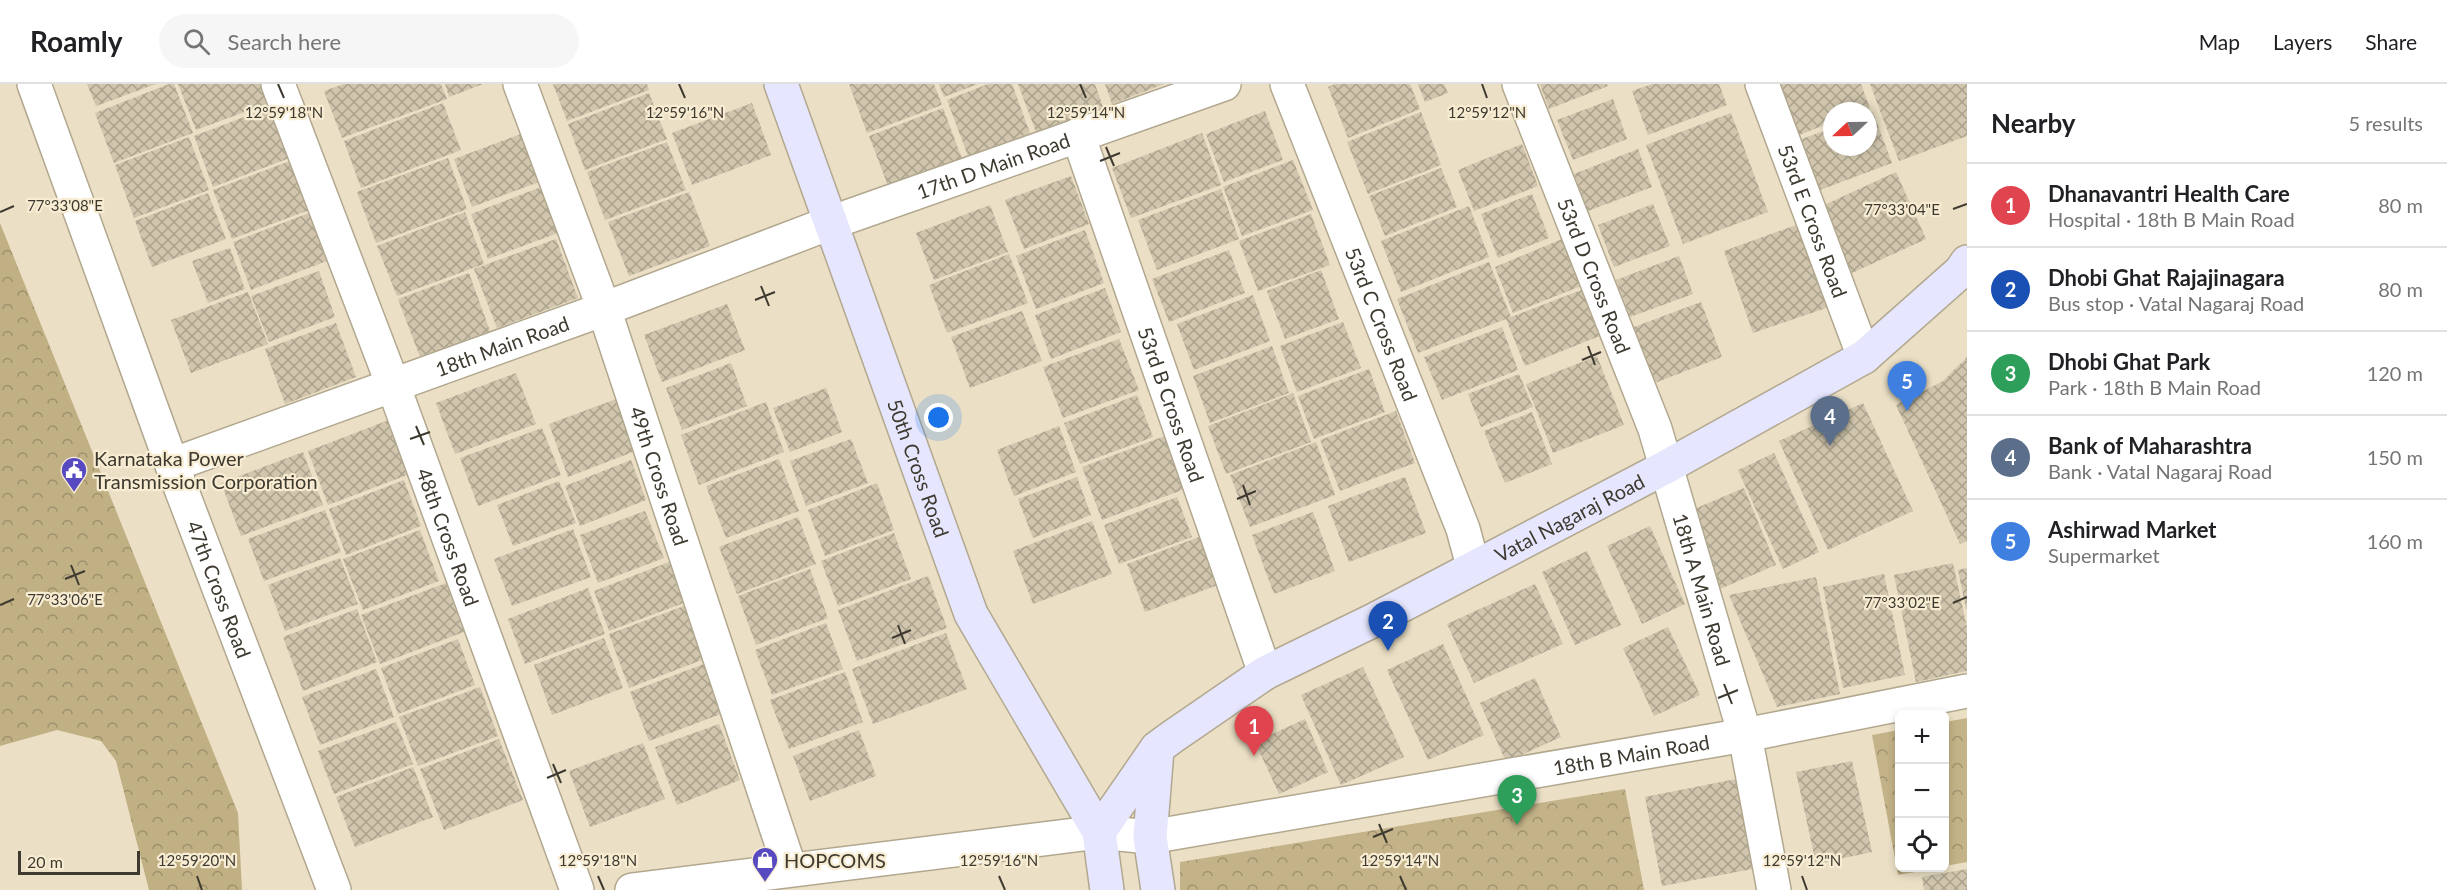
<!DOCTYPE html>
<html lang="en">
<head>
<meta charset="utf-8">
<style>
  :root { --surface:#fff; --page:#f6f6f6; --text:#202124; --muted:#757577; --line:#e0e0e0; --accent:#574ac1 }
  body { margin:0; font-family:Lato,sans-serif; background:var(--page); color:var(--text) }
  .controls { position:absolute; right:18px; bottom:18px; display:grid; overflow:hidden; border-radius:9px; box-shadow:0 3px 9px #0003 }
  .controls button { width:54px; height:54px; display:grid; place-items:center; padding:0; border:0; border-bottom:2px solid var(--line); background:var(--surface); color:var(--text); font:30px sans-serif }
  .compass { position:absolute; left:1823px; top:18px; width:54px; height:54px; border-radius:50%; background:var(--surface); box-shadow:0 3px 9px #0003; rotate:248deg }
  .scale { position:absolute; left:18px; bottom:15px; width:122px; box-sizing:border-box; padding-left:6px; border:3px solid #3e3a30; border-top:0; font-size:16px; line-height:21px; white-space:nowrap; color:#3e3a30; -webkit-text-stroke:4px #f8edd3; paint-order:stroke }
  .you { position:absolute; left:939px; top:334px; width:21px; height:21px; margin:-15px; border:4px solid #fff; border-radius:50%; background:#1a73e8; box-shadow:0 0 0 9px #1a73e833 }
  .badge { display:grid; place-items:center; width:39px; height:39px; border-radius:50%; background:var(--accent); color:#fff; font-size:20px; font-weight:700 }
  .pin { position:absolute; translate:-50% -50px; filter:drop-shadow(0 2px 3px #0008) }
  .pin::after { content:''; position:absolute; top:32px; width:21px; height:18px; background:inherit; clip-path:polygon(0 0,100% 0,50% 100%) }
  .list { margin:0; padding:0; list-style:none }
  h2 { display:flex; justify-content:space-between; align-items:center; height:78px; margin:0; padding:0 24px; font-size:26px }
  h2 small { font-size:20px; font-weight:400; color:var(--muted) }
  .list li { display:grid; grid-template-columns:39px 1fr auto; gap:18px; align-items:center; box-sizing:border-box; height:84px; padding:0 24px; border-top:2px solid var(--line) }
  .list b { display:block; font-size:22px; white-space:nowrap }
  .list p { margin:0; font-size:20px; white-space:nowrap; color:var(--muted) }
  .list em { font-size:20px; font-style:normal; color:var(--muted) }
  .icon { flex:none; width:33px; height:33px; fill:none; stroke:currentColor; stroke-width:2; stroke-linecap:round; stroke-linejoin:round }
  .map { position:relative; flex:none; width:1967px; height:806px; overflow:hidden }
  header { display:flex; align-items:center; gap:36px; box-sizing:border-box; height:84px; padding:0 30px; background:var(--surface); border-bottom:2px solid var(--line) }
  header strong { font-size:28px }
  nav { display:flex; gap:33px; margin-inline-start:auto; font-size:21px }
  .search { width:420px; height:54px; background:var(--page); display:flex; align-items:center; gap:15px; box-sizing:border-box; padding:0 21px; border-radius:33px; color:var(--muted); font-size:22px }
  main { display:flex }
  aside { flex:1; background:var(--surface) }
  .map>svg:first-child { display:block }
  .forest { fill:url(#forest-crowns) }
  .park { fill:url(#park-crowns) }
  .building { fill:url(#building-cross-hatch) }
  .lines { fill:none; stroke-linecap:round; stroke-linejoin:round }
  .street-casing { stroke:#b2a88f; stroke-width:36 }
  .secondary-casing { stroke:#b2a88f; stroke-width:36 }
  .street { stroke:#fff; stroke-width:33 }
  .secondary { stroke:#e6e6fe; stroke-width:33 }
  .ticks { fill:none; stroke:#3e3a30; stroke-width:2 }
  .labels { text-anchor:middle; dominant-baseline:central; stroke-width:4.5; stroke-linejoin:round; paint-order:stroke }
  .street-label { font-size:20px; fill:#3e3a30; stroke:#f8edd3 }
  .poi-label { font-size:20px; fill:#3e3a30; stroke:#f8edd3; text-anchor:start }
  .ticks-label { font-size:15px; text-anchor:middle; fill:#3e3a30; stroke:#f8edd3; stroke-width:4.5; stroke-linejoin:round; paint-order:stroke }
</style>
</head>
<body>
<header>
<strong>Roamly</strong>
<div class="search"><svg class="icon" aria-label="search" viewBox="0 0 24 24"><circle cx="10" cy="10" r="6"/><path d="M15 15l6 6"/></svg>Search here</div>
<nav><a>Map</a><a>Layers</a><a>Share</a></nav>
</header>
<main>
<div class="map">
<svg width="1967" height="806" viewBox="0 0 1967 806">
  <defs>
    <pattern id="forest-crowns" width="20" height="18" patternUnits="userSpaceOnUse" patternTransform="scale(1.5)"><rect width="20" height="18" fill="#c1b084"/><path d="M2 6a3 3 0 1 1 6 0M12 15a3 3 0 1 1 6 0" fill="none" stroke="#9e906c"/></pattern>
    <pattern id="park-crowns" width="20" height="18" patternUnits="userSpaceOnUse" patternTransform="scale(1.5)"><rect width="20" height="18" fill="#c4b388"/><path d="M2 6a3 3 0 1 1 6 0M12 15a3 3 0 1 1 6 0" fill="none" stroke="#a19370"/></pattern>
    <pattern id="building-cross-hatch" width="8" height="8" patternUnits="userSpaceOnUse" patternTransform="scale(1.5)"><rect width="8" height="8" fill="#d1c6ad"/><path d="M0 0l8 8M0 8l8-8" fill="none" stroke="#aba28d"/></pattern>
  </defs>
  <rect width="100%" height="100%" fill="#ebe0c6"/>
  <polygon class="forest" points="0,139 238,729 242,806 149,806 116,677 101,657 57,646 0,662"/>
  <g class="park">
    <polygon points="1967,634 1967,778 1945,782 1945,638"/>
    <polygon points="1899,646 1900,784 1938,784 1898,791 1872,651"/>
    <polygon points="1625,705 1644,806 1180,806 1180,778"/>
  </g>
  <g class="building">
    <polygon points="87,0 156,0 96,22"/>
    <polygon points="169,0 174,0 193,49 114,79 95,29"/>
    <polygon points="178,0 262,0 269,19 196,46"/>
    <polygon points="344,0 441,0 447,15 342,54 324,7"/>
    <polygon points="445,0 483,0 449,13"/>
    <polygon points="553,0 647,0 649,6 567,37"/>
    <polygon points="849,0 934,0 942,21 867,49"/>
    <polygon points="939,0 978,0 944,13"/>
    <polygon points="988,0 1012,0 1030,49 968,72 947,16"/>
    <polygon points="1018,0 1095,0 1103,23 1036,48"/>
    <polygon points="1105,0 1164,0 1112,20"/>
    <polygon points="1335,0 1410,0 1420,25 1348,54 1328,3"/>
    <polygon points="1418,0 1444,0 1448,9 1425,18"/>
    <polygon points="1540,0 1607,0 1608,2 1549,25"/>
    <polygon points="1652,0 1719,0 1727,21 1648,51 1632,7"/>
    <polygon points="1774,0 1861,0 1870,24 1862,27 1832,27 1832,38 1794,53"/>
    <polygon points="1870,0 1967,0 1967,52 1899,77"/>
    <polygon points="649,9 667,55 585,86 568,40"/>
    <polygon points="1613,15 1627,55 1573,76 1557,36"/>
    <polygon points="443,19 461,66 361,104 344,57"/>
    <polygon points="752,19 771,71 692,101 672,49"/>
    <polygon points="273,22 292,73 213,103 194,52"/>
    <polygon points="943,24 964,80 890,107 869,52"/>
    <polygon points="1265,27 1283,76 1224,98 1206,50"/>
    <polygon points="1421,28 1441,81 1368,110 1347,58"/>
    <polygon points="1873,28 1892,79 1807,111 1788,60 1832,44 1832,63 1868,63 1868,30"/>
    <polygon points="1731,29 1768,128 1683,160 1646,61"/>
    <polygon points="1202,49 1221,101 1131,134 1112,84"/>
    <polygon points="521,50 539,98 472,123 454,75"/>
    <polygon points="189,53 209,106 134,134 115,81"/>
    <polygon points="667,58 686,106 605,136 587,88"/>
    <polygon points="1522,60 1538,102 1474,127 1458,86"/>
    <polygon points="1638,65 1652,103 1588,127 1574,90"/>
    <polygon points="448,74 467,125 376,159 357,108"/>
    <polygon points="1293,76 1313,126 1242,152 1223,103"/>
    <polygon points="290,77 309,126 232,155 213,106"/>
    <polygon points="1441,84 1457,123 1385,152 1369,112"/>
    <polygon points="1896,88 1926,155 1852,189 1822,122"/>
    <polygon points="1071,92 1089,140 1024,165 1005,116"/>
    <polygon points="541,103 558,149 488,175 471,130"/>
    <polygon points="1221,105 1239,155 1157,186 1138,136"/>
    <polygon points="689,108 710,162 629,192 608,138"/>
    <polygon points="208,109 226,155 152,183 135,137"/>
    <polygon points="1532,110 1549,154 1498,174 1481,130"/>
    <polygon points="1653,120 1670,162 1614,183 1598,141"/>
    <polygon points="990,121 1008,168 934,196 916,149"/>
    <polygon points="1469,122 1489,173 1401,208 1381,157"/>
    <polygon points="465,128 484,180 397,212 377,162"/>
    <polygon points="309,129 327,177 251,206 233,158"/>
    <polygon points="1311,130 1330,181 1258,207 1239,157"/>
    <polygon points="1799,140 1829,223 1753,249 1724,167"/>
    <polygon points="1085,146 1104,199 1036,225 1016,172"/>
    <polygon points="556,155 578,214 497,244 474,185"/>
    <polygon points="1562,155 1581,202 1513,229 1495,183"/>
    <polygon points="230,164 245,205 208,219 192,177"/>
    <polygon points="1229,166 1245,209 1169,238 1152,195"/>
    <polygon points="1009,170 1028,219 947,249 929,201"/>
    <polygon points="1679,172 1693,210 1630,233 1616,196"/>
    <polygon points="1489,178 1511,233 1584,205 1602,251 1525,282 1506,235 1418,269 1397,215"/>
    <polygon points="1321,186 1339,235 1285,255 1267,207"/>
    <polygon points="319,187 335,233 269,258 251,212"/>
    <polygon points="469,189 490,247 420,273 398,215"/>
    <polygon points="1105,204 1121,248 1051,275 1035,231"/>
    <polygon points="248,208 268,260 191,289 171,236"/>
    <polygon points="1253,211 1270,257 1194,286 1177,240"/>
    <polygon points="1701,218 1722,273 1647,302 1626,246"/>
    <polygon points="727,220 745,266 662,298 644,251"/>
    <polygon points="1022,227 1042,277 970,304 951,253"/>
    <polygon points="1343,238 1361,284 1297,308 1280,262"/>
    <polygon points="336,239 356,293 285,320 265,265"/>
    <polygon points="1502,243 1518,286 1442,316 1424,273"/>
    <polygon points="1119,255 1139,306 1063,334 1043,283"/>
    <polygon points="1272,262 1289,309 1210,339 1193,292"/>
    <polygon points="1597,272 1624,341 1553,369 1526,300"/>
    <polygon points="1967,273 1967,457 1960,460 1896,321 1943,297"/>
    <polygon points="731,279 747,322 682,346 666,304"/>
    <polygon points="1369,285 1385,328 1314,355 1298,312"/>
    <polygon points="516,289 536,340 455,370 436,319"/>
    <polygon points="1519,290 1533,323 1481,343 1468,310"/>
    <polygon points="826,304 842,348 790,368 773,324"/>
    <polygon points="1293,309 1311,358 1226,390 1208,342"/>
    <polygon points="1137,311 1153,353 1080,380 1064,339"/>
    <polygon points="619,314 638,366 568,393 549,340"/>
    <polygon points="766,318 784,368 699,401 681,351"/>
    <polygon points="1863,319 1913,427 1828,466 1779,357"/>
    <polygon points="1396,327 1415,379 1340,407 1320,356"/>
    <polygon points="1532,328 1552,380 1505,399 1484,347"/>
    <polygon points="389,336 410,390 328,421 308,367"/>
    <polygon points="1059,342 1076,388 1014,412 997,366"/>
    <polygon points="542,344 561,391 478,422 460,374"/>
    <polygon points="1165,352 1185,405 1102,436 1082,383"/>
    <polygon points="851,355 868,399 806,422 790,377"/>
    <polygon points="1316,358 1335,411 1250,443 1230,391"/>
    <polygon points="303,368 323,421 241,452 221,399"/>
    <polygon points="1774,369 1819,468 1783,485 1738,386"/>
    <polygon points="779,375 799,427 726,454 706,402"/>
    <polygon points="631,376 646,416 580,442 565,402"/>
    <polygon points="1077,393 1091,431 1033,454 1018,415"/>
    <polygon points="1405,393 1426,449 1349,478 1328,422"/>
    <polygon points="404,396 421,442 346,471 329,425"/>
    <polygon points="559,397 576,439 513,462 497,421"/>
    <polygon points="877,399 894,446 825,472 808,426"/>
    <polygon points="1744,404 1776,481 1720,505 1687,428"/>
    <polygon points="1177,413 1192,453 1119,480 1104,441"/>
    <polygon points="325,426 341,468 264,497 248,455"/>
    <polygon points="645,427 664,474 598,499 580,451"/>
    <polygon points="1313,428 1335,487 1274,510 1252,451"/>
    <polygon points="798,433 816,480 737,510 719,463"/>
    <polygon points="1092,437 1112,490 1033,520 1013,467"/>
    <polygon points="1650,442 1685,520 1642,540 1607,462"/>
    <polygon points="573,445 591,493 512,522 494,475"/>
    <polygon points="420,446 439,497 363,526 343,475"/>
    <polygon points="894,449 911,495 838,522 821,477"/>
    <polygon points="1199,453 1218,501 1145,528 1127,480"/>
    <polygon points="1587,467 1621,541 1575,561 1542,488"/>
    <polygon points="340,474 358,520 285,547 268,501"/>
    <polygon points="674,476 689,517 609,547 594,507"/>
    <polygon points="1953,479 1967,544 1967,587 1916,598 1894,491"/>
    <polygon points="1967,484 1967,525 1966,525 1958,486"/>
    <polygon points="810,485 828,534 756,561 738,512"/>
    <polygon points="1884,490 1905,591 1843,604 1823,503"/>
    <polygon points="928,492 947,544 857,577 838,526"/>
    <polygon points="1816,493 1840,610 1777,623 1729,511"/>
    <polygon points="446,499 464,548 380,580 361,531"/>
    <polygon points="1535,500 1563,560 1474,599 1447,540"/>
    <polygon points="588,504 605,550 525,580 508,535"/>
    <polygon points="692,519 712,572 629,604 609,550"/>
    <polygon points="357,525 377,578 303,607 283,553"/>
    <polygon points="826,539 843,585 772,611 755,566"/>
    <polygon points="1668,543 1700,611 1654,632 1623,564"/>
    <polygon points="946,549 967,605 873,640 852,585"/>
    <polygon points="604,554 623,604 552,631 534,581"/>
    <polygon points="458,555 475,601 398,630 381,584"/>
    <polygon points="1443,560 1484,651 1428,676 1387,586"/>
    <polygon points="709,578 729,627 649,657 630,608"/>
    <polygon points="1363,583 1404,673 1341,701 1301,611"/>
    <polygon points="376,585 394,633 320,661 302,613"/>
    <polygon points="845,588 863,638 789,665 770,616"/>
    <polygon points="1535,594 1561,653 1506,678 1480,619"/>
    <polygon points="480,603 498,652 418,682 399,633"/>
    <polygon points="1305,635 1328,688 1279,710 1255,658"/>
    <polygon points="396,638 413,680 334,710 318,667"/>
    <polygon points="719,640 740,696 677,721 655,663"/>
    <polygon points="859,646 876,692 810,717 793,672"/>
    <polygon points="499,655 523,716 444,746 420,685"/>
    <polygon points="643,659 665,715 590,743 569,687"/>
    <polygon points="1852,677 1872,768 1816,780 1796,688"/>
    <polygon points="413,683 433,733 355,763 336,713"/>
    <polygon points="1741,694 1758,784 1662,802 1645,713"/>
    <polygon points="1967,785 1967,806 1924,806 1922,793"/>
  </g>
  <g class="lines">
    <g class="street-casing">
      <g id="street">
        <path id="s1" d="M 34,0 L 172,381 L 334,806"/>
        <path id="s2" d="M 278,0 L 393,301 L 577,806"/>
        <path id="s3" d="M 520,0 L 604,225 L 790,785"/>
        <path id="s4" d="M 1287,0 L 1463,445 L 1473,482"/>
        <path id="s5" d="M 1519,0 L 1655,345 L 1745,651 L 1774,806"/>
        <path id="s6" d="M 1762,0 L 1864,273"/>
        <path id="s7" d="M 1078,51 L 1265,589"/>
        <path id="s8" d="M 172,381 L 604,225 L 830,139 L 1224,0"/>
        <path id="s9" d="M 632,806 L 1099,748 L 1150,753 L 1745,651 L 1967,607"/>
      </g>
    </g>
    <g class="secondary-casing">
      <g id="secondary">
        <path id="s10" d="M 781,0 L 971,530 L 1099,748"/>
        <polyline points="1157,666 1150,753 1158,806"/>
        <path id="s11" d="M 1107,806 L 1099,748 L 1157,664 L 1172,653 L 1265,589 L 1372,537 L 1666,383 L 1864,273 L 1961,187 L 1967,178"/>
      </g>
    </g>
    <use href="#street" class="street"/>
    <use href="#secondary" class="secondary"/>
  </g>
  <path class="ticks" d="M 278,0 L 284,14M 679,0 L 685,14M 1080,0 L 1086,14M 1482,0 L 1487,14M 1106,63 L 1114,82M 1100,77 L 1120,69M 1953,125 L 1967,120M 0,128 L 14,122M 761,202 L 769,222M 755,216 L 775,208M 1588,262 L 1595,281M 1582,276 L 1601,268M 416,342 L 424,361M 410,355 L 430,348M 1243,401 L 1250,421M 1237,415 L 1256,407M 71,481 L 79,501M 65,495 L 85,487M 1953,519 L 1967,513M 0,521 L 14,515M 898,541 L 905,560M 892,554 L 911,546M 1724,600 L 1732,620M 1718,614 L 1738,606M 553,680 L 561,699M 547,694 L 566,686M 1379,740 L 1387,759M 1373,753 L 1393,745M 197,792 L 202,806M 598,792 L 604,806M 999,792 L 1005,806M 1400,792 L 1406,806M 1802,792 L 1807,806"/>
  <defs>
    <g id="civic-pin" transform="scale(1.35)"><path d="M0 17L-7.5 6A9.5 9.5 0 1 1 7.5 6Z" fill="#574ac1" stroke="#f8edd3"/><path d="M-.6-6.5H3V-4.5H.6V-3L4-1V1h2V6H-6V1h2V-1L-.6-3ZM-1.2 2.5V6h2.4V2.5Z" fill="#fff"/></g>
    <g id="shop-pin" transform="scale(1.35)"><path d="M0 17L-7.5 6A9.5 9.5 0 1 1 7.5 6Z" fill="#574ac1" stroke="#f8edd3"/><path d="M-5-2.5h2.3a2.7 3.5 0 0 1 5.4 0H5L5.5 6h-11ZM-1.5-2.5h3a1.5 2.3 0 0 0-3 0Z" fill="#fff"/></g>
  </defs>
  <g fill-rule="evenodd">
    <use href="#civic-pin" x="74" y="386"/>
    <use href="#shop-pin" x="765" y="776"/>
  </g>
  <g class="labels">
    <g class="street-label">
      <text stroke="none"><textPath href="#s8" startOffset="874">17th D Main Road</textPath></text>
      <text stroke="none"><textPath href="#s6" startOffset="146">53rd E Cross Road</textPath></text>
      <text stroke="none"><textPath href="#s5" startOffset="206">53rd D Cross Road</textPath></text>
      <text stroke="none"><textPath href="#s4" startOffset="258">53rd C Cross Road</textPath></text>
      <text stroke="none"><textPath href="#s8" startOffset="351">18th Main Road</textPath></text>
      <text stroke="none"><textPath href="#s7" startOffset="285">53rd B Cross Road</textPath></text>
      <text stroke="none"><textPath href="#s10" startOffset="408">50th Cross Road</textPath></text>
      <text stroke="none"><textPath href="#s3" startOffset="416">49th Cross Road</textPath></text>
      <text stroke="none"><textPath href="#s11" startOffset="634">Vatal Nagaraj Road</textPath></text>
      <text stroke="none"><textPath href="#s2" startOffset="484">48th Cross Road</textPath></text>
      <text stroke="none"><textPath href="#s1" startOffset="538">47th Cross Road</textPath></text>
      <text stroke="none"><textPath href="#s5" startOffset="538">18th A Main Road</textPath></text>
      <text stroke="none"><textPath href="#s9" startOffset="1010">18th B Main Road</textPath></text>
    </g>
    <g class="poi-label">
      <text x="94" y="374">Karnataka Power<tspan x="94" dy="23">Transmission Corporation</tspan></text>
      <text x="784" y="776">HOPCOMS</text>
    </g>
  </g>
  <g class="ticks-label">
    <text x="284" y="34">12°59'18"N</text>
    <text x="685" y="34">12°59'16"N</text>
    <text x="1086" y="34">12°59'14"N</text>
    <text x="1487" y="34">12°59'12"N</text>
    <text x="65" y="127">77°33'08"E</text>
    <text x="1902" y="131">77°33'04"E</text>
    <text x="65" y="521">77°33'06"E</text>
    <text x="1902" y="524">77°33'02"E</text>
    <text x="197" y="782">12°59'20"N</text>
    <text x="598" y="782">12°59'18"N</text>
    <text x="999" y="782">12°59'16"N</text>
    <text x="1400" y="782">12°59'14"N</text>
    <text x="1802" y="782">12°59'12"N</text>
  </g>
</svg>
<div class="controls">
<button>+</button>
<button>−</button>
<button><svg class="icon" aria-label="locate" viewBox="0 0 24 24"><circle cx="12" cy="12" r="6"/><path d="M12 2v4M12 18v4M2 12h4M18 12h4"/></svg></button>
</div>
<svg class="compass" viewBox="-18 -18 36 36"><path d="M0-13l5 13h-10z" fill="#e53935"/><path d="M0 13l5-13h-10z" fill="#757577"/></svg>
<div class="scale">20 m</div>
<div class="you"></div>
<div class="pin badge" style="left:1254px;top:672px;background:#e0444e">1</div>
<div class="pin badge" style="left:1388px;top:567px;background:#1a4fb4">2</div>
<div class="pin badge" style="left:1517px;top:741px;background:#2e9e5b">3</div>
<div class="pin badge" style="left:1830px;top:362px;background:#5c6f8a">4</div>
<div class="pin badge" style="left:1907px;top:327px;background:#3f7fe0">5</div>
</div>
<aside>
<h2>Nearby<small>5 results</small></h2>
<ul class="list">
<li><span class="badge" style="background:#e0444e">1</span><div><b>Dhanavantri Health Care</b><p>Hospital · 18th B Main Road</p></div><em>80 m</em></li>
<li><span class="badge" style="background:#1a4fb4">2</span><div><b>Dhobi Ghat Rajajinagara</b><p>Bus stop · Vatal Nagaraj Road</p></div><em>80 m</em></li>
<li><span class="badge" style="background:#2e9e5b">3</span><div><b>Dhobi Ghat Park</b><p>Park · 18th B Main Road</p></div><em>120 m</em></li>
<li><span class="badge" style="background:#5c6f8a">4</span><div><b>Bank of Maharashtra</b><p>Bank · Vatal Nagaraj Road</p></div><em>150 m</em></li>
<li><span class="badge" style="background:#3f7fe0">5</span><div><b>Ashirwad Market</b><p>Supermarket</p></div><em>160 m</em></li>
</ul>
</aside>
</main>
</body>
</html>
